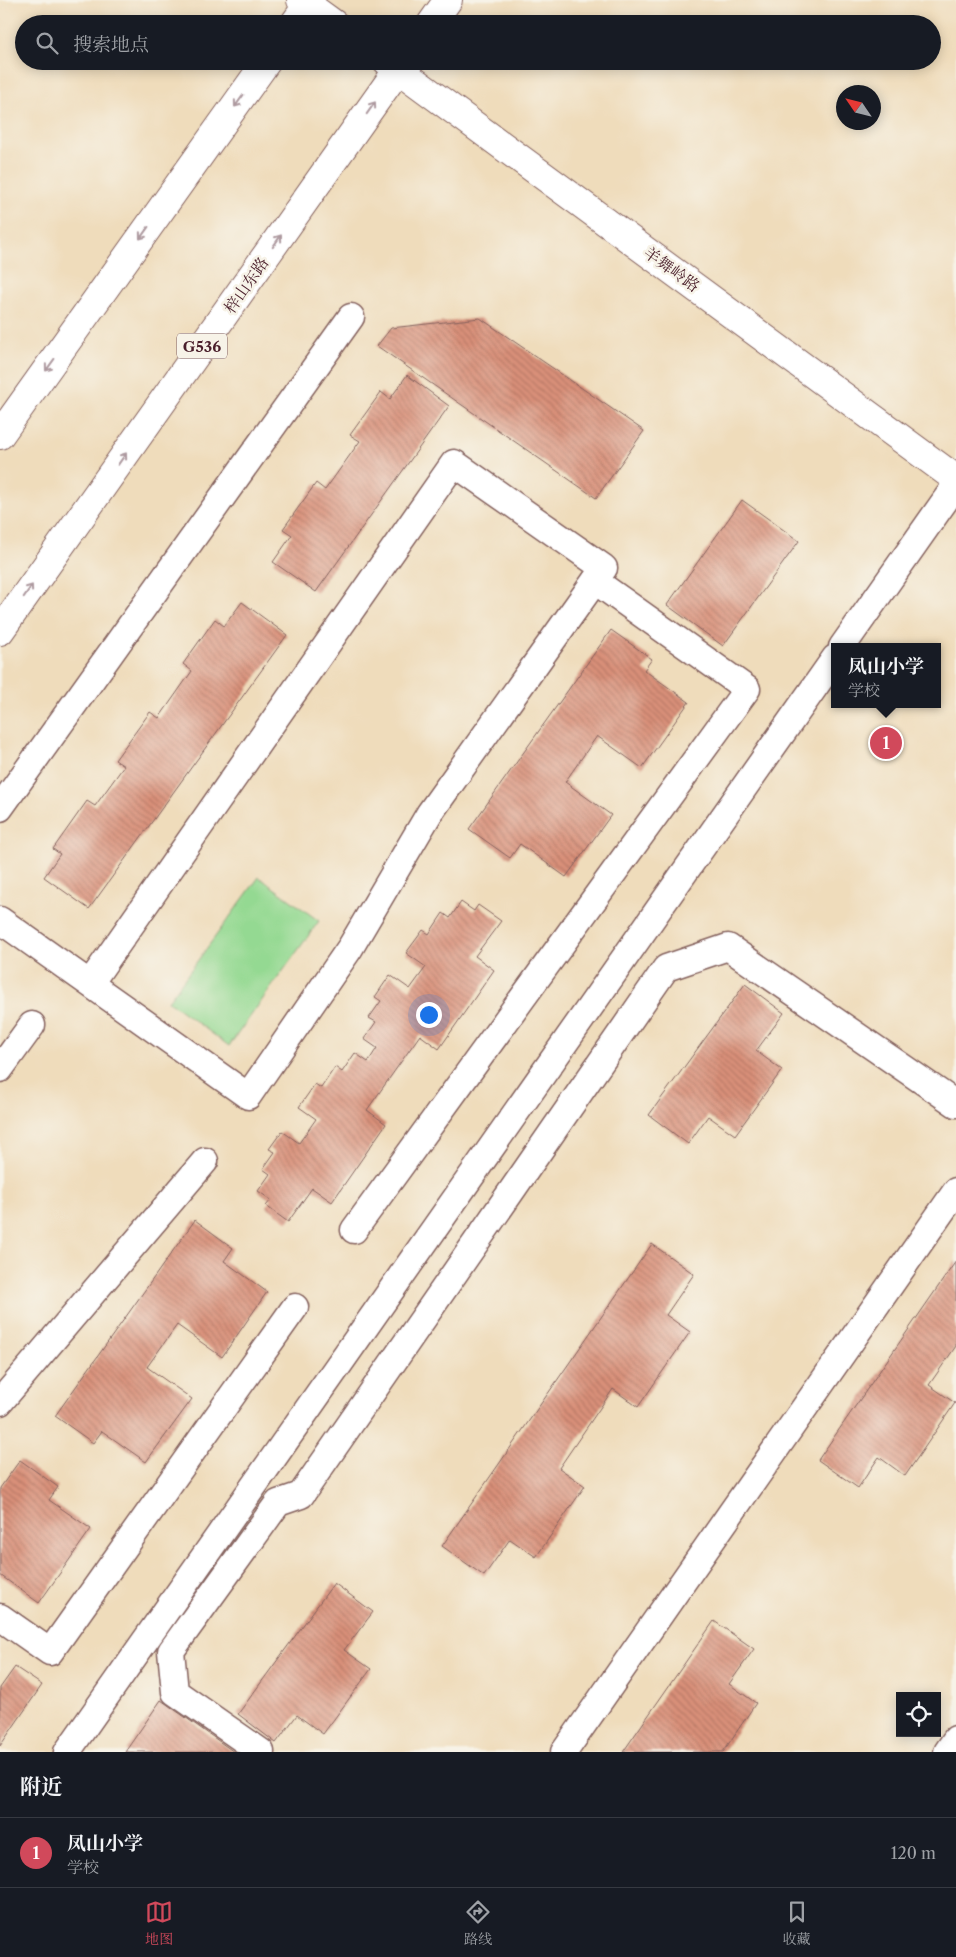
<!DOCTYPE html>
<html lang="zh">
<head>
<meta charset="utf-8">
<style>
  :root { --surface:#171b24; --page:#20242c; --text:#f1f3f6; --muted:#9ea1a6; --line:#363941; --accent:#d1495b }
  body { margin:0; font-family:"Libre Caslon Text","Noto Serif SC",serif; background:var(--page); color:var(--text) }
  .controls { position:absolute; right:15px; bottom:15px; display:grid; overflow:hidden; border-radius:0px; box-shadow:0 2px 12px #0003 }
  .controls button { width:45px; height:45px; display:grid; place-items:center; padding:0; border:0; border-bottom:1px solid var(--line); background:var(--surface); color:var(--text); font:25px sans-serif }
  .compass { position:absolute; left:836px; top:85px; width:45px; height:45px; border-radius:50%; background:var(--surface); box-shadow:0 2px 12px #0003; rotate:305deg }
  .you { position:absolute; left:428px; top:1014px; width:18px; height:18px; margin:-12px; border:4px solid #fff; border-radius:50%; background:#1a73e8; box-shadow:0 0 0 8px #1a73e833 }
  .badge { display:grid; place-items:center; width:32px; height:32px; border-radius:50%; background:var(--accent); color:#fff; font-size:16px; font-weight:700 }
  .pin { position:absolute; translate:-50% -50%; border:2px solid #fff; box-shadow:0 1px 5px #0006 }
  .popup { position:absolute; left:831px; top:643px; width:110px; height:65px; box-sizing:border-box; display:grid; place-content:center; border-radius:0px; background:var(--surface); filter:drop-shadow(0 1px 4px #0005); font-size:16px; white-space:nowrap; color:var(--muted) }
  .popup b { font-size:19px; color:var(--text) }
  .popup::after { content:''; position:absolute; left:50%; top:100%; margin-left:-10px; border:10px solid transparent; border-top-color:var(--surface) }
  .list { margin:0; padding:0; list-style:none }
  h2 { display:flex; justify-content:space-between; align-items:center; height:65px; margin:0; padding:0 20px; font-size:21px }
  h2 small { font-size:16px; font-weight:400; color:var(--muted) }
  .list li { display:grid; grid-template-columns:32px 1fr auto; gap:15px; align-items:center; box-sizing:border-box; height:70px; padding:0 20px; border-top:1px solid var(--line) }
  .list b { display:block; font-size:19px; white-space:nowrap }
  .list p { margin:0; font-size:16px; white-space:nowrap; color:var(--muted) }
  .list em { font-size:16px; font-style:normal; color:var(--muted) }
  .icon { flex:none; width:28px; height:28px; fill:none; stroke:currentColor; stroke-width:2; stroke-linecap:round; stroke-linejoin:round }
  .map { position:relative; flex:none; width:956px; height:1752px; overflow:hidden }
  .search { position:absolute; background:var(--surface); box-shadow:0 2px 12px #0003; left:15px; right:15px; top:15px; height:55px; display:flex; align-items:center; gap:12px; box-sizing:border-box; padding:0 18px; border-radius:28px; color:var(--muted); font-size:19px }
  .sheet { height:135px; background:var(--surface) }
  nav { display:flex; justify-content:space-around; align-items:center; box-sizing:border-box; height:70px; border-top:1px solid var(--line); background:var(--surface); font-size:14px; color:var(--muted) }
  nav a { display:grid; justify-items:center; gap:2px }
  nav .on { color:var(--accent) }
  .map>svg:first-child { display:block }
  .pitch { fill:#94d992; stroke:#6f7c5e }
  .building { fill:url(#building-back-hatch) }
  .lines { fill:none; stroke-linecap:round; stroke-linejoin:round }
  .minor-casing { stroke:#84615d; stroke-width:29 }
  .tertiary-casing { stroke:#84615d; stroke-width:30 }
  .trunk-casing { stroke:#84615d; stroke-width:30 }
  .minor { stroke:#fff; stroke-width:26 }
  .tertiary { stroke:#fff; stroke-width:28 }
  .trunk { stroke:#fff; stroke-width:28 }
  .oneway { stroke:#ae9aa0 }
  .labels { text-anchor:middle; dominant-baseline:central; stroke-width:5; stroke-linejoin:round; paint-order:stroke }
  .shield { fill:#f7f3e8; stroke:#7e5f64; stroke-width:1 }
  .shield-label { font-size:15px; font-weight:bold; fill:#4a1f2b }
  .street-label { font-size:16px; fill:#4a1f2b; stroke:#f7f3e8 }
</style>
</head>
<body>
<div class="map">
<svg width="956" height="1752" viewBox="0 0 956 1752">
  <defs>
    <pattern id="building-back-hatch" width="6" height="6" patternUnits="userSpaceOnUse" patternTransform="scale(1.25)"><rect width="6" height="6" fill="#d99079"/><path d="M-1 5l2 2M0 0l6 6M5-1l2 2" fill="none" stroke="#b27563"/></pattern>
  </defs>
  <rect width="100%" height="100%" fill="#f7f3e8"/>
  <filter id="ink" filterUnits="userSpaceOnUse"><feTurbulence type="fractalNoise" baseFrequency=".02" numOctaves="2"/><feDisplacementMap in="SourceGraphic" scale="10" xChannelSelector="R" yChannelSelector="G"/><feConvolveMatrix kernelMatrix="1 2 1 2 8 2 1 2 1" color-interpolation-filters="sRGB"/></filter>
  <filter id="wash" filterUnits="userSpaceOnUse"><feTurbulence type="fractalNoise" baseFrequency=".0096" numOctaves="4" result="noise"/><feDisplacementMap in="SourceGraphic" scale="20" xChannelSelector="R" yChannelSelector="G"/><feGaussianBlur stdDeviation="1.12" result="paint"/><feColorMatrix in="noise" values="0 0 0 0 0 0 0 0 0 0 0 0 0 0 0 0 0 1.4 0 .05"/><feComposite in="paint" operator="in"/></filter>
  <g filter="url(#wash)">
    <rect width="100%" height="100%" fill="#efdcbb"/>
    <polygon class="pitch" points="259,877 319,921 229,1046 168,1001"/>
    <g id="blocks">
      <g class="building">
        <polygon points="480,318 644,431 596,498 377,346 391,328"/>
        <polygon points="407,375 449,406 316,592 273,562 292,535 283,529 316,483 325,490 360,441 350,435 381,392 390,399"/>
        <polygon points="742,500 799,541 723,646 667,605"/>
        <polygon points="242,602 287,635 89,909 44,877 60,854 53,849 87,801 95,806 124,766 115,760 150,712 159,718 192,671 183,664 215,619 224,626"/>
        <polygon points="611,630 652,659 644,670 689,702 642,768 597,736 565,782 611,815 566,877 520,844 510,858 469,829"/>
        <polygon points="461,902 474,911 478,905 501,921 475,956 494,970 439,1049 420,1035 367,1110 386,1124 332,1202 312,1188 288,1222 266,1206 271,1200 258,1191 270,1174 263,1169 275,1152 269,1149 282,1131 299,1143 316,1119 299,1107 315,1084 321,1088 335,1067 342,1072 355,1053 368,1062 377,1048 364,1039 376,1022 369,1018 381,1001 375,997 390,975 410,989 426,967 406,953 423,930 429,934 443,913 450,918"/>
        <polygon points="745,984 784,1013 756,1051 782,1070 735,1135 708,1116 688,1144 649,1115"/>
        <polygon points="195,1220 233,1248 224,1261 267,1292 222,1357 177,1325 147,1367 192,1399 146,1462 102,1431 93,1443 55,1416"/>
        <polygon points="652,1244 694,1274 666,1315 690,1332 638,1407 613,1389 559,1468 585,1486 536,1557 510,1539 484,1576 442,1546"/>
        <polygon points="956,1261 956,1346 929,1385 955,1403 905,1476 879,1457 858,1488 818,1460"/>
        <polygon points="20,1460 58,1487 49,1500 91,1529 39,1603 0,1575 0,1488"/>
        <polygon points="334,1583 373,1612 344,1650 371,1669 323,1734 297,1715 276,1743 238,1714"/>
        <polygon points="714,1621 754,1649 729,1684 756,1703 723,1752 623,1752"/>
        <polygon points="15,1667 42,1685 0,1746 0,1688"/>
        <polygon points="161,1700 234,1752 125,1752"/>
      </g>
    </g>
  </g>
  <g filter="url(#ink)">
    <use href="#blocks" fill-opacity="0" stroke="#84615d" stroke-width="1"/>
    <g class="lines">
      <g class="minor-casing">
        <g id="minor">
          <polyline points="842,647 956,485"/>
          <polyline points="0,808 351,317"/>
          <polyline points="0,920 248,1096 350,948 429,814 604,568 454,463 91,982"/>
          <polyline points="0,1069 32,1025"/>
          <polyline points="354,1230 747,689 595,581"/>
          <polyline points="0,1402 205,1161"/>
          <polyline points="0,1617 50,1652 295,1307"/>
          <polyline points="67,1752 835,658"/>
          <polyline points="261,1752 175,1692 171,1651 278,1503 301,1495 666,968 728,947 956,1104"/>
          <polyline points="564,1752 956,1191"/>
          <polyline points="947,1752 956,1739"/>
        </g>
      </g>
      <g class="tertiary-casing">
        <g id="tertiary">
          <polyline points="301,0 334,24"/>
          <polyline points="387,61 956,479"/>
        </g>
      </g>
      <g class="trunk-casing">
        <g id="trunk">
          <polyline points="294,24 311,0"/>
          <polyline points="431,24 448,0"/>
          <polyline points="0,435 267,61"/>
          <polyline points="0,631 404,61"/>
        </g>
      </g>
      <use href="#minor" class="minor"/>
      <use href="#tertiary" class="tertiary"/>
      <use href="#trunk" class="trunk"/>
    </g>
    <defs><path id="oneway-shaft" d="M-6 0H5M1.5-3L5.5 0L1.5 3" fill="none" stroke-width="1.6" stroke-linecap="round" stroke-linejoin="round" transform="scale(1.25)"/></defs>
    <g class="oneway">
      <use href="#oneway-shaft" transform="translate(239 101) rotate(126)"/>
      <use href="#oneway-shaft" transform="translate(371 108) rotate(-55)"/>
      <use href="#oneway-shaft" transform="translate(144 233) rotate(126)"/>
      <use href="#oneway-shaft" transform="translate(277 241) rotate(-55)"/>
      <use href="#oneway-shaft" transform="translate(50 365) rotate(126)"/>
      <use href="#oneway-shaft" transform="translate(122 459) rotate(-55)"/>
      <use href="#oneway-shaft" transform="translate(28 591) rotate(-55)"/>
    </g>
  </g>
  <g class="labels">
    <rect class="shield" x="177" y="333.5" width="50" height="25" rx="4"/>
    <g class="shield-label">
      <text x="202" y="346">G536</text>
    </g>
    <g class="street-label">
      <text transform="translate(672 269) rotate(36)">羊舞岭路</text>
      <text transform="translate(246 285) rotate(-55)">梓山东路</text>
    </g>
  </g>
</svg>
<div class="controls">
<button><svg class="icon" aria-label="locate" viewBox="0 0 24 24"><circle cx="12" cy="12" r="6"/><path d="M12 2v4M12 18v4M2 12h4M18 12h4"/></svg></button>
</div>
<svg class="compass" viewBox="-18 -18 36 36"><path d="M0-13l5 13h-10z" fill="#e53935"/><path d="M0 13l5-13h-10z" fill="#9ea1a6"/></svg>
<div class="you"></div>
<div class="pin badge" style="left:886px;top:743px">1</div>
<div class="popup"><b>凤山小学</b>学校</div>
<div class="search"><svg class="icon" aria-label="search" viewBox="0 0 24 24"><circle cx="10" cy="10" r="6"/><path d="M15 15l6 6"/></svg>搜索地点</div>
</div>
<section class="sheet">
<h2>附近<small></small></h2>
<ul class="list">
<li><span class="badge">1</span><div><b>凤山小学</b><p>学校</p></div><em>120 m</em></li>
</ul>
</section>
<nav>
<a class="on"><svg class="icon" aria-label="map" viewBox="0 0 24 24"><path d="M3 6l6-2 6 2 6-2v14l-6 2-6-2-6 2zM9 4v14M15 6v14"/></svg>地图</a>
<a><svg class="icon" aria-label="directions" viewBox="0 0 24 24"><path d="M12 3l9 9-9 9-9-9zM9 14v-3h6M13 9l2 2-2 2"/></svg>路线</a>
<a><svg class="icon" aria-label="saved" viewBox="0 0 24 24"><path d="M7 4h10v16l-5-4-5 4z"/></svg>收藏</a>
</nav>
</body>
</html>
